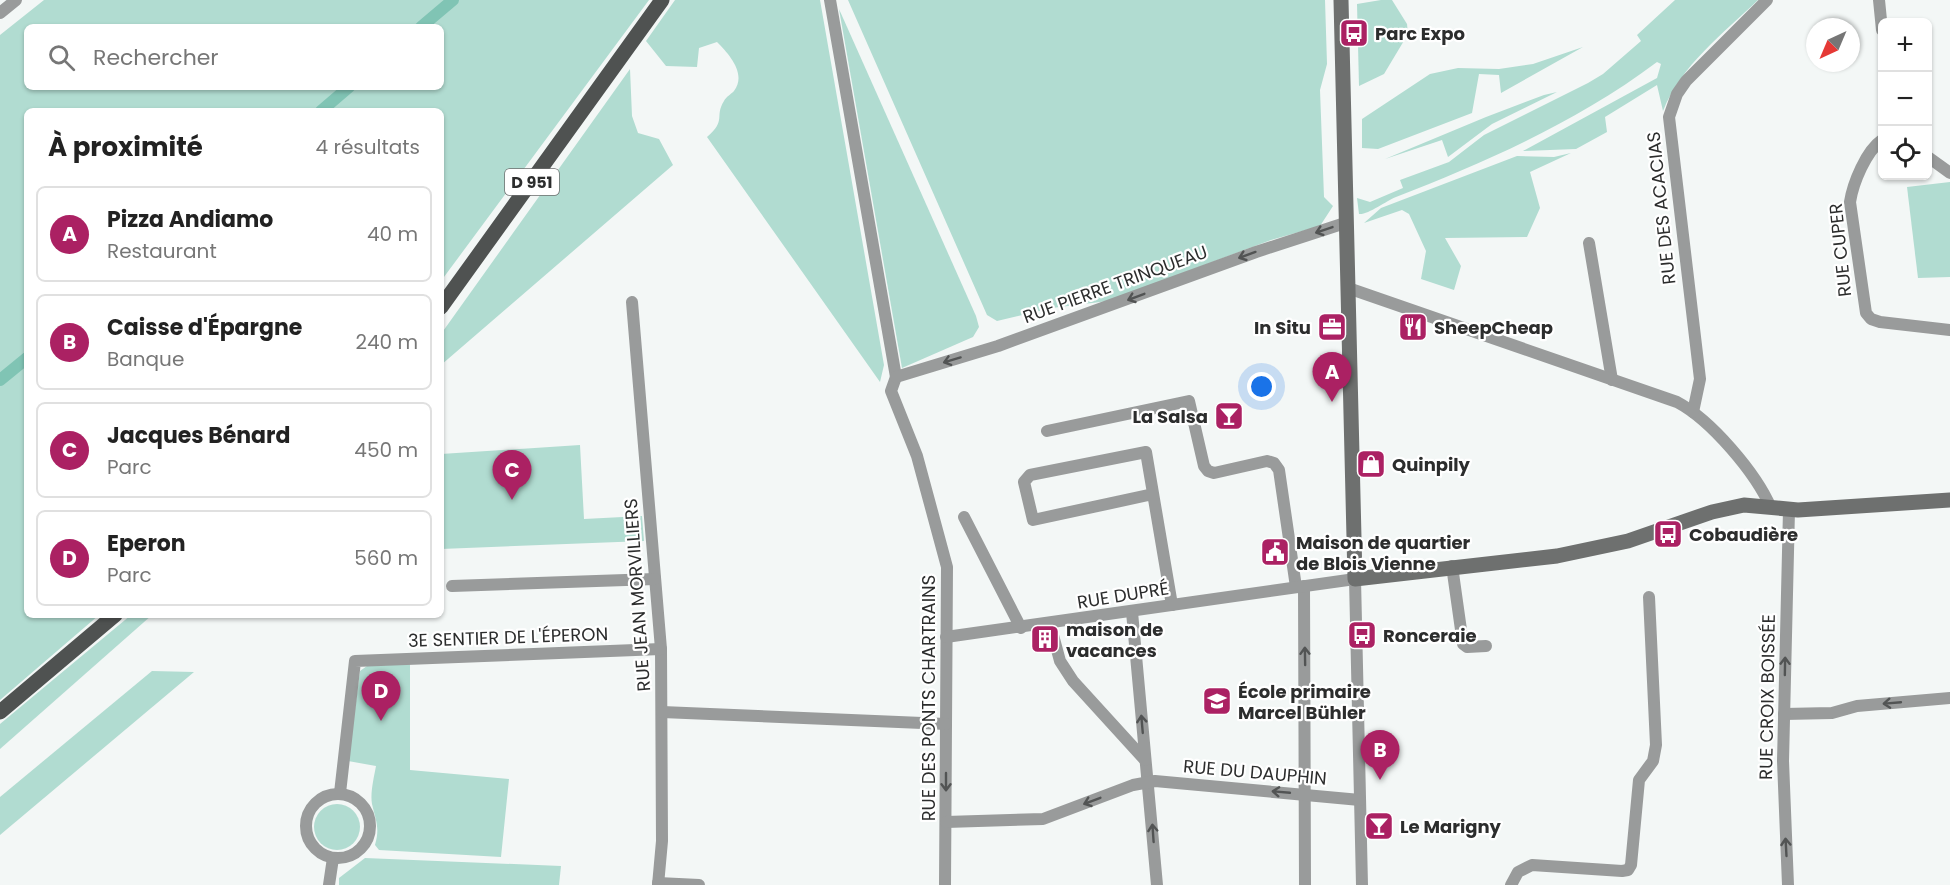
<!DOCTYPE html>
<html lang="fr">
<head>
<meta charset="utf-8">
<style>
  :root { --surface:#fff; --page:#f2f2f2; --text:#222; --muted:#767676; --line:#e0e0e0; --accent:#ab2163 }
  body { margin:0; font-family:Poppins,sans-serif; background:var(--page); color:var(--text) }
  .controls { position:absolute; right:18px; top:18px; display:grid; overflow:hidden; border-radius:9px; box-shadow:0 2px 4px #0004 }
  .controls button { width:54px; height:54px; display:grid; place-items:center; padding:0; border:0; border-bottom:2px solid var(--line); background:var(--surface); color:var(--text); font:30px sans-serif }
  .compass { position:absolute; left:1806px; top:18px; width:54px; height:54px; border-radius:50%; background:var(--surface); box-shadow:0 2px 4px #0004; rotate:224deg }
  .you { position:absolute; left:1262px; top:387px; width:21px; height:21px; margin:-15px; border:4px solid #fff; border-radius:50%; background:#1a73e8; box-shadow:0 0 0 9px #1a73e833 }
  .badge { display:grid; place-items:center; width:39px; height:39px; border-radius:50%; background:var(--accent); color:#fff; font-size:20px; font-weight:700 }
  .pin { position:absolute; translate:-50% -50px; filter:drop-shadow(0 2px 3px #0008) }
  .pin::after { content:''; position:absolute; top:32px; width:21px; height:18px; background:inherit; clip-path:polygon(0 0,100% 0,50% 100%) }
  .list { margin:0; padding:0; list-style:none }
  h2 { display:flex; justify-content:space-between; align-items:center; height:78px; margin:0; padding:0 24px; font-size:26px }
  h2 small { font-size:20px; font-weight:400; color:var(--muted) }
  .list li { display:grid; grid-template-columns:39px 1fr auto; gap:18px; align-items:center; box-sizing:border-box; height:96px; margin:0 12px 12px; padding:0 12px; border:2px solid var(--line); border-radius:9px }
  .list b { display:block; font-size:22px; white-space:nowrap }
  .list p { margin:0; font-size:20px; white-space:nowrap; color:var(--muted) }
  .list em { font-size:20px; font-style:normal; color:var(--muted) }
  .icon { flex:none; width:33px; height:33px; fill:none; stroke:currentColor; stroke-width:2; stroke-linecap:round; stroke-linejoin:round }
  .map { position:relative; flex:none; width:1950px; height:885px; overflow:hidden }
  .search { position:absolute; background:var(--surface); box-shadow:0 2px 4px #0004; left:24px; top:24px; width:420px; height:66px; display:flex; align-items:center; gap:15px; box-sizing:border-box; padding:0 21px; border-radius:9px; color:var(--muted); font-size:22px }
  .panel { position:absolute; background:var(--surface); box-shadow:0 2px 4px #0004; left:24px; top:108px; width:420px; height:510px; border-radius:9px }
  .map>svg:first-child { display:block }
  .green { fill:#b1dcd1; fill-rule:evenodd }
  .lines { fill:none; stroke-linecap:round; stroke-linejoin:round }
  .canal { stroke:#80c4b4; stroke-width:12 }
  .street { stroke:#999b9b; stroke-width:12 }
  .secondary { stroke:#6e706f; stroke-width:15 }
  .primary { stroke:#4f5251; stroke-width:15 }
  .oneway { stroke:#525454 }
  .labels { text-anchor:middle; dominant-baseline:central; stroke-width:4.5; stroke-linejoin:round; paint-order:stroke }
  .shield { fill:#fff; stroke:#6b6c6c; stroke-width:1.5 }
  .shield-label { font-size:16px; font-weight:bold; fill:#2c2d2d }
  .poi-label { font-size:18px; font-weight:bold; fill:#2c2d2d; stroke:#fff; text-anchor:start }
  .street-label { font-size:18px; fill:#2c2d2d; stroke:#fff }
</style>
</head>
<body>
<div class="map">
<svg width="1950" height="885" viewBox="0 0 1950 885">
  <rect width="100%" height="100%" fill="#f3f7f6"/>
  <g class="green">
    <path d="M 44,0 L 649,0 L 441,281 L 441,111 L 27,111 L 27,615 L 99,615 L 0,700 L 0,35 ZM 27,27 L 441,27 L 441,87 L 27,87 Z"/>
    <path d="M 675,0 L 820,0 L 884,365 L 880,382 L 707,137 C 727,120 714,117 724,101 C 726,97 731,94 734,91 C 747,74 729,54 717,42 L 699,48 L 697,67 L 666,66 L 646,41 Z"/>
    <polygon points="848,0 1325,0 1327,64 1320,90 1324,197 1333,206 1320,226 1271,240 1108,301 1052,308 997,321 987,315"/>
    <polygon points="1381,0 1392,0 1407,24 1408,34 1384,74 1359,86 1357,4"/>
    <path d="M 1675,0 L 1758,0 C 1724,33 1681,65 1663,111 L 1657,85 L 1605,117 L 1607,132 L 1576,149 L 1523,151 L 1657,78 L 1661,64 L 1657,62 C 1577,122 1488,161 1396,197 C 1386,201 1368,215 1359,214 L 1357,198 L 1370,202 L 1403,188 L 1400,180 L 1449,162 L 1484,135 L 1588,83 L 1603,74 L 1641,41 L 1637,35 Z"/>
    <polygon points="839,9 976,316 979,327 973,337 902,368"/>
    <polygon points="1583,47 1501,93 1499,75 1479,74 1472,113 1378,149 1362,148 1362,119 1430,74 1458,68 1499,69 1533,64"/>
    <polygon points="630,69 632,116 638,133 659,139 673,165 441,365 441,334"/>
    <polygon points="1557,92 1492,124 1448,157 1442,140 1385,159 1486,117 1544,95"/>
    <polygon points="1571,153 1530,172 1540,208 1527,237 1445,238 1461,266 1454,290 1421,279 1426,251 1409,214 1402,210 1364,223 1381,208 1517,156 1554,157"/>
    <polygon points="1950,182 1950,277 1918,278 1907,187"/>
    <polygon points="580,445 584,519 642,516 644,541 441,549 441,454"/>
    <polygon points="131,615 152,615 0,749 0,724"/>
    <path d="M 410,664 L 410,770 L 509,779 L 501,857 L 379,850 L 375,845 C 380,828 376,821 372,804 C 370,793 374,777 376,766 L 348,761 L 360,671 L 367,666 Z"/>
    <polygon points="152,671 194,672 0,835 0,797"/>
    <circle cx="337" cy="827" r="23"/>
    <polygon points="365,858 561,866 559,885 339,885 339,878"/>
  </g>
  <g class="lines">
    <g class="canal">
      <polyline points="421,27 453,0"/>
      <polyline points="321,111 349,87"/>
      <polyline points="0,380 27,358"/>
    </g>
    <g class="street">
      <polyline points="830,0 896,377"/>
      <polyline points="1879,0 1882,30"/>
      <polyline points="0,13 16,0"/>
      <path d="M 1882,140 C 1866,151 1853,183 1850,202 L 1866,313 L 1871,319 L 1880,322 L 1950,330"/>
      <polyline points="1928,157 1950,173"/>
      <polyline points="1589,243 1612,380"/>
      <path d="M 1348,288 L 1677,402 C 1711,420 1756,473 1771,508"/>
      <polyline points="632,302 661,649 662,841 658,885"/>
      <polyline points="896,377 891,391 917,456 947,567 945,885"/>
      <polyline points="896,377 998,346 1256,252 1345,223"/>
      <polyline points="1693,412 1700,379 1669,117 1677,94 1686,81 1767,0"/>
      <polyline points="1047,431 1189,401 1204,466 1208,471 1214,473 1267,461 1274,463 1279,470 1296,587"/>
      <polyline points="1153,494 1033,520 1024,482 1030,475 1146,452 1172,605"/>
      <polyline points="964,517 1021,628"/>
      <polyline points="1452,566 1463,644 1467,647 1486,646"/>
      <polyline points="452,586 655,579"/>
      <polyline points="1304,586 1305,885"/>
      <polyline points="1132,612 1157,885"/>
      <polyline points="1050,624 1060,661 1073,681 1145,760"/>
      <polyline points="946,637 1355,579 1362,885"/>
      <polyline points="662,712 946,724"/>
      <polyline points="1784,714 1832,713 1857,706 1950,698"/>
      <polyline points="340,793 355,661 661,649"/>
      <circle cx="338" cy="826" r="32"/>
      <polyline points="946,822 1043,819 1133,785 1155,781 1360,800"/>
      <polyline points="658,883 699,885"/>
      <polyline points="329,885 333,858"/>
      <polyline points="1511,885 1518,872 1532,865 1622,871 1628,870 1631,865 1639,780 1653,761 1656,745 1649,597"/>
      <polyline points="1788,885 1783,761 1789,510"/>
    </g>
    <polyline class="secondary" points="1341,0 1355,579 1557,556 1628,541 1712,512 1744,505 1798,510 1950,500"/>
    <g class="primary">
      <polyline points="441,307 662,0"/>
      <polyline points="0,712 115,615"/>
    </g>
  </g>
  <defs><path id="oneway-shaft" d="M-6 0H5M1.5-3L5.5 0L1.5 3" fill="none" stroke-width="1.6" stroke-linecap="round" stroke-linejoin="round" transform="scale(1.5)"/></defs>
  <g class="oneway">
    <use href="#oneway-shaft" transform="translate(1324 230) rotate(161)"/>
    <use href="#oneway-shaft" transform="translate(1247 255) rotate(160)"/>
    <use href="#oneway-shaft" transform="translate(1136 297) rotate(159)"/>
    <use href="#oneway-shaft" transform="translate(952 360) rotate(163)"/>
    <use href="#oneway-shaft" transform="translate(1305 656) rotate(-91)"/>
    <use href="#oneway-shaft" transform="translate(1785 666) rotate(-89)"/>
    <use href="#oneway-shaft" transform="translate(1892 703) rotate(175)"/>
    <use href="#oneway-shaft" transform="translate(1142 724) rotate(-95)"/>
    <use href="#oneway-shaft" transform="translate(946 782) rotate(90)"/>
    <use href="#oneway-shaft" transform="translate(1281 792) rotate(-175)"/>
    <use href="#oneway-shaft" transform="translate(1092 801) rotate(159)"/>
    <use href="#oneway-shaft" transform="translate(1153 833) rotate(-94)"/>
    <use href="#oneway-shaft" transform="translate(1786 847) rotate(-93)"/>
  </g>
  <defs>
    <g id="bus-square" transform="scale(1.5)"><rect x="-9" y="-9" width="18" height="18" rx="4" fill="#ab2163" stroke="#fff"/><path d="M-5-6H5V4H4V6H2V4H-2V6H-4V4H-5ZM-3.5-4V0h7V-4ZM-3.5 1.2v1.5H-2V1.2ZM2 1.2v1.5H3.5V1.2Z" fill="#fff"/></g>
    <g id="office-square" transform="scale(1.5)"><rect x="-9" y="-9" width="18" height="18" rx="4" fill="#ab2163" stroke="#fff"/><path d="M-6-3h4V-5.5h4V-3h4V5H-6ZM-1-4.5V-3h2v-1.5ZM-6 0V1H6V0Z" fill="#fff"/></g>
    <g id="restaurant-square" transform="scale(1.5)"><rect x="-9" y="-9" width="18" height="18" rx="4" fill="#ab2163" stroke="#fff"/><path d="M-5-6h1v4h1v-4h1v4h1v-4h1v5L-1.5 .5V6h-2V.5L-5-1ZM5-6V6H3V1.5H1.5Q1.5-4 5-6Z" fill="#fff"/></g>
    <g id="bar-square" transform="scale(1.5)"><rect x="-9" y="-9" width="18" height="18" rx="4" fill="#ab2163" stroke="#fff"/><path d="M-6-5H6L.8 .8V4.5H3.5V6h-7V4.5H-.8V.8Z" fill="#fff"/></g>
    <g id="shop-square" transform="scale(1.5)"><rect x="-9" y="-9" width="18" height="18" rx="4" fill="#ab2163" stroke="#fff"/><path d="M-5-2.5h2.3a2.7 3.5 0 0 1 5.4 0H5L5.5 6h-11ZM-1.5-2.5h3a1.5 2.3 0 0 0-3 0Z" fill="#fff"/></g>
    <g id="civic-square" transform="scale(1.5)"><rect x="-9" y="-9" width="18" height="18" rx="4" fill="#ab2163" stroke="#fff"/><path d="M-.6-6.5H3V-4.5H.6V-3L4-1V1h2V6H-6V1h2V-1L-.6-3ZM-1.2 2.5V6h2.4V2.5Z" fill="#fff"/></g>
    <g id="building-square" transform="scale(1.5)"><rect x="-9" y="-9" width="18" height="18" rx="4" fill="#ab2163" stroke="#fff"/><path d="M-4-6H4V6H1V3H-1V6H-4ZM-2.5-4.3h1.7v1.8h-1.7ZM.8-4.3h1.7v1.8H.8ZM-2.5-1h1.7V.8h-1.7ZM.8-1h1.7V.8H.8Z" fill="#fff"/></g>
    <g id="school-square" transform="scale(1.5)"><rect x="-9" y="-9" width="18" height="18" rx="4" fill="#ab2163" stroke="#fff"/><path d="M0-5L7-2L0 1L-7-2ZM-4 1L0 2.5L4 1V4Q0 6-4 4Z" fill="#fff"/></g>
  </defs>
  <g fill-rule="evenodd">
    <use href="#bus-square" x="1354" y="33"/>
    <use href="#office-square" x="1332" y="327"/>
    <use href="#restaurant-square" x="1413" y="327"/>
    <use href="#bar-square" x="1229" y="416"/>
    <use href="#shop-square" x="1371" y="464"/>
    <use href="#bus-square" x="1668" y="534"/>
    <use href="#civic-square" x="1275" y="552"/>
    <use href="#bus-square" x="1362" y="635"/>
    <use href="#building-square" x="1045" y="639"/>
    <use href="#school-square" x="1217" y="701"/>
    <use href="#bar-square" x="1379" y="826"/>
  </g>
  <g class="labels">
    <rect class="shield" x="505" y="169" width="54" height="26" rx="4.5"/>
    <g class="shield-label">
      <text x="532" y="182">D 951</text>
    </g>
    <g class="poi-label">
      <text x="1375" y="33">Parc Expo</text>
      <text x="1311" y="327" text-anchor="end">In Situ</text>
      <text x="1434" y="327">SheepCheap</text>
      <text x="1208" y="416" text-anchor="end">La Salsa</text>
      <text x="1392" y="464">Quinpily</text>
      <text x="1689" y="534">Cobaudière</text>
      <text x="1296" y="542">Maison de quartier<tspan x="1296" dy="21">de Blois Vienne</tspan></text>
      <text x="1066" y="629">maison de<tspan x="1066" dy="21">vacances</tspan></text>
      <text x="1383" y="635">Ronceraie</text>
      <text x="1238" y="691">École primaire<tspan x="1238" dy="21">Marcel Bühler</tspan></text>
      <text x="1400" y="826">Le Marigny</text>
    </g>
    <g class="street-label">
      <text transform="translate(1661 208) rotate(-96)">RUE DES ACACIAS</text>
      <text transform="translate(1840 250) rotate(-96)">RUE CUPER</text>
      <text transform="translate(1115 284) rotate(-20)">RUE PIERRE TRINQUEAU</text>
      <text transform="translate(637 595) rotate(-94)">RUE JEAN MORVILLIERS</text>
      <text transform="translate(1123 595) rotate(-9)">RUE DUPRÉ</text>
      <text transform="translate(508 637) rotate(-2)">3E SENTIER DE L'ÉPERON</text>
      <text transform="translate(1767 697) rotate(-89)">RUE CROIX BOISSÉE</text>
      <text transform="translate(928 698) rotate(-90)">RUE DES PONTS CHARTRAINS</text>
      <text transform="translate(1255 772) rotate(5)">RUE DU DAUPHIN</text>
    </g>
  </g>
</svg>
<div class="controls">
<button>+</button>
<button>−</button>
<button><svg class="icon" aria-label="locate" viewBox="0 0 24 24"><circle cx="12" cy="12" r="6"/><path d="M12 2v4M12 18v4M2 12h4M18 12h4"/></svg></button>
</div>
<svg class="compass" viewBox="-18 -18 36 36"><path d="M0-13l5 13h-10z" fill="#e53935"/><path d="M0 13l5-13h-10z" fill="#767676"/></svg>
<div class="you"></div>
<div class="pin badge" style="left:1332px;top:402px">A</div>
<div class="pin badge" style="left:1380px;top:780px">B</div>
<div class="pin badge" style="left:512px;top:500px">C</div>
<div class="pin badge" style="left:381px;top:721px">D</div>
<div class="search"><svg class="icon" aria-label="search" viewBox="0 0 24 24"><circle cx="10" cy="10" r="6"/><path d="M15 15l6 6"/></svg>Rechercher</div>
<section class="panel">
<h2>À proximité<small>4 résultats</small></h2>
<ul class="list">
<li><span class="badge">A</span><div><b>Pizza Andiamo</b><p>Restaurant</p></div><em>40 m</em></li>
<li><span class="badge">B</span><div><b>Caisse d'Épargne</b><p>Banque</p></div><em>240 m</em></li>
<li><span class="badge">C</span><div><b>Jacques Bénard</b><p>Parc</p></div><em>450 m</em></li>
<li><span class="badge">D</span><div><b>Eperon</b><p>Parc</p></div><em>560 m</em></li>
</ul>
</section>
</div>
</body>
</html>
